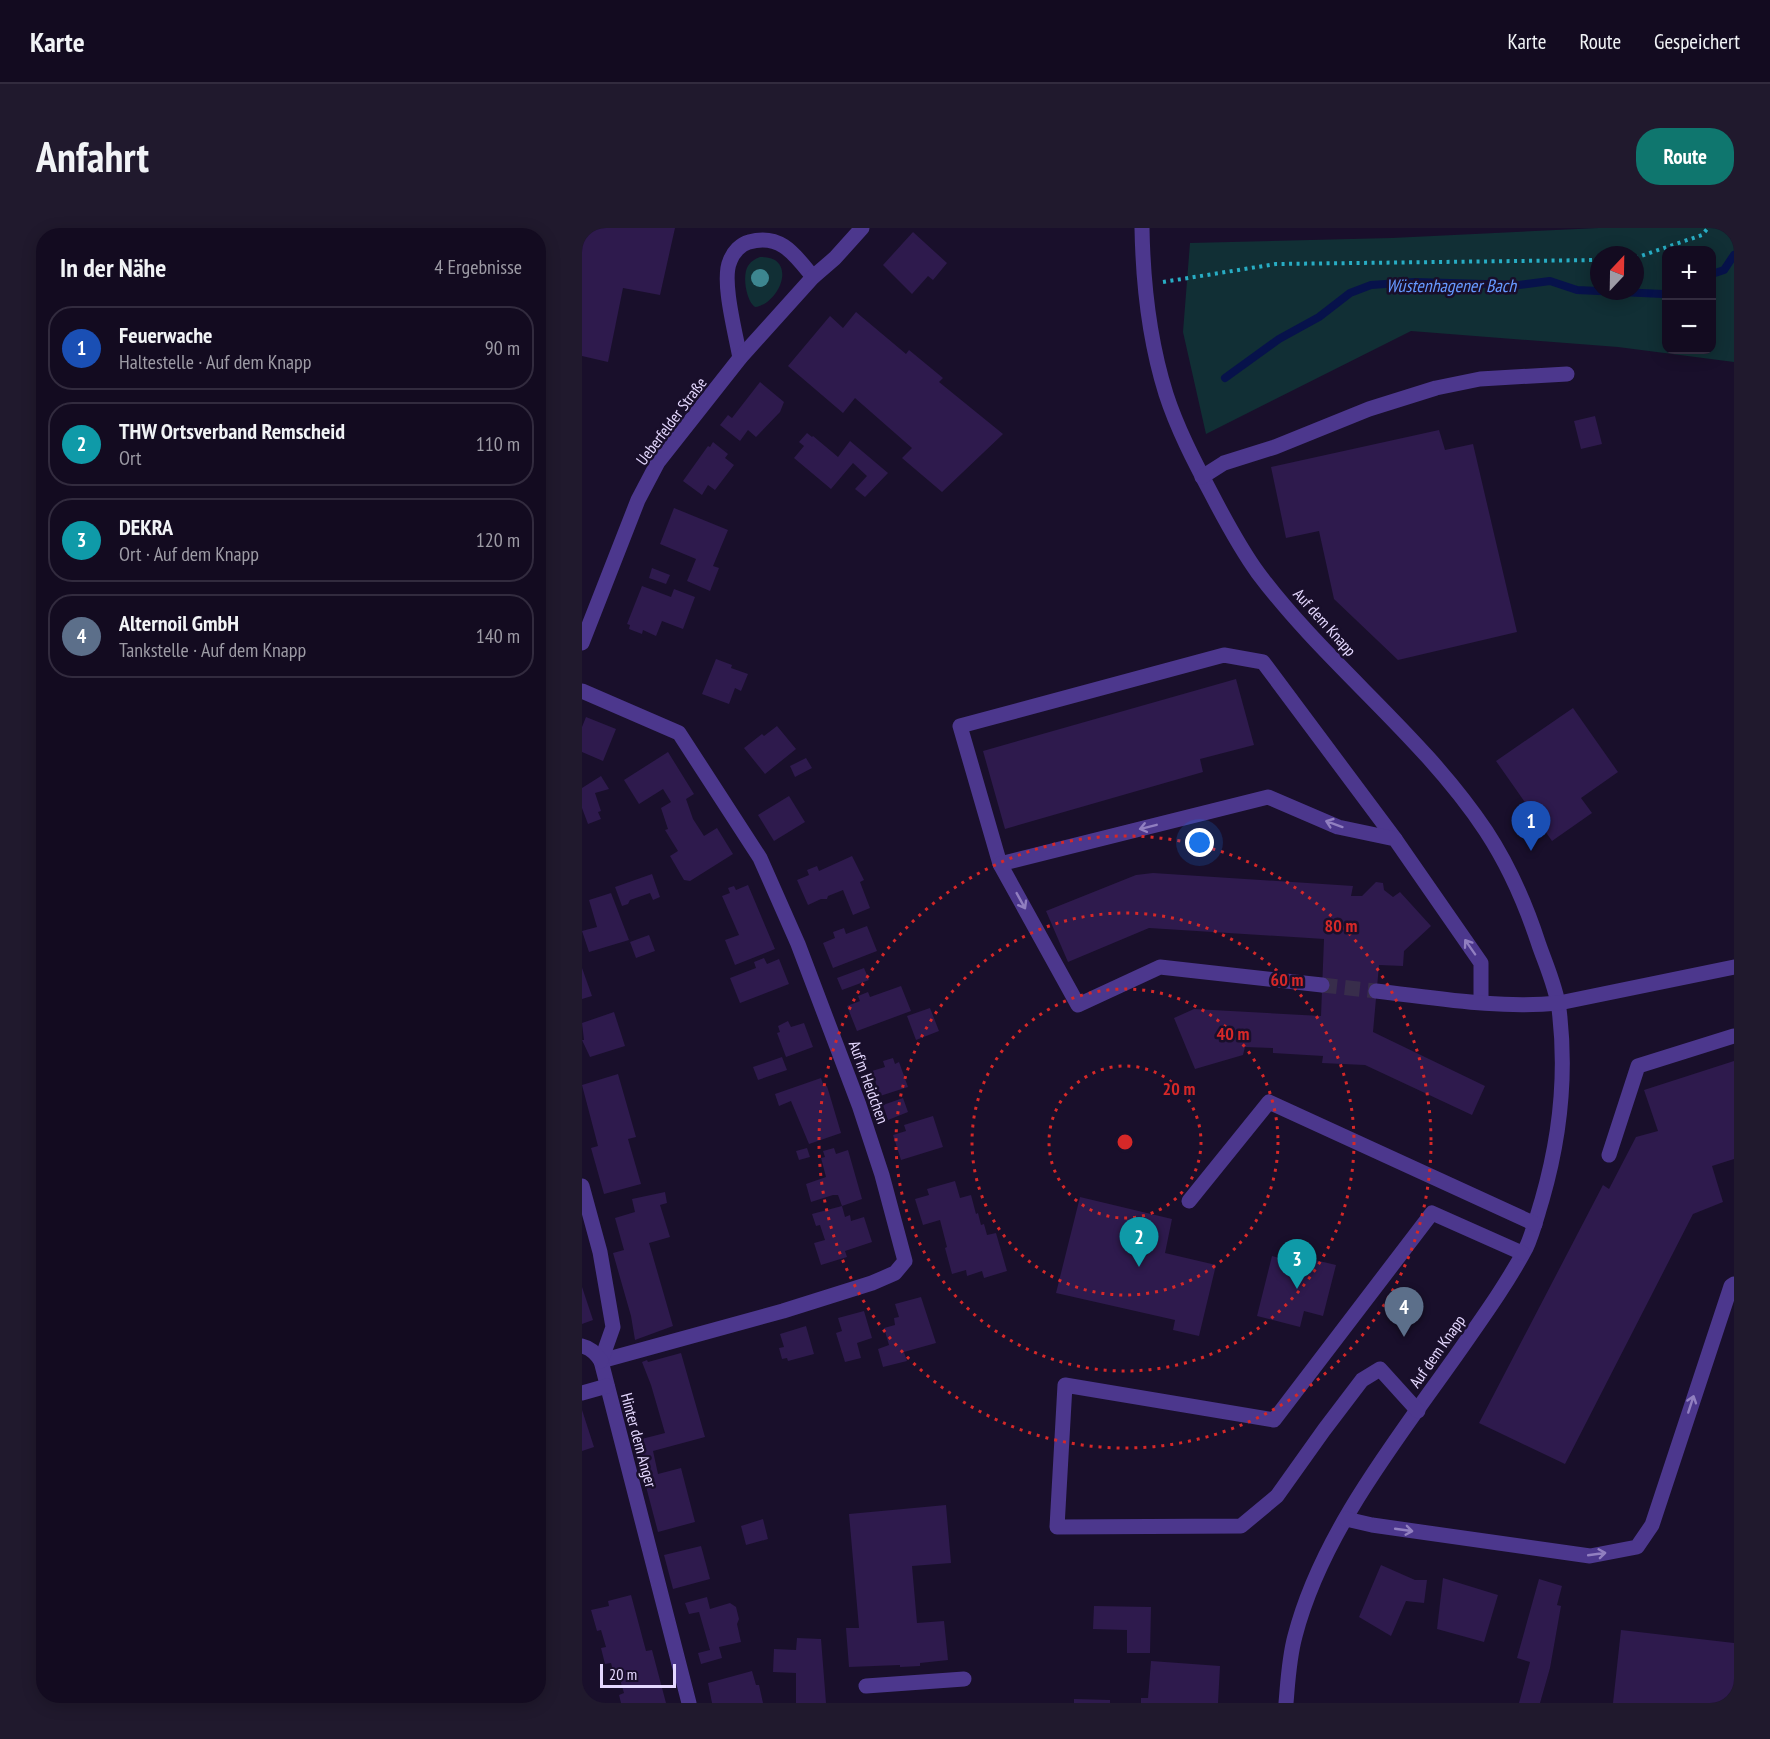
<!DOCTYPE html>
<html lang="de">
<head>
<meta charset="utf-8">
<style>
  :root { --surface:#130b20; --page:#20192d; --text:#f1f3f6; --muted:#9d9ba5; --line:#322b3e; --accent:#0f766e }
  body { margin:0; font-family:"PT Sans Narrow",sans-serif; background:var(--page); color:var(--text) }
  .controls { position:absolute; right:18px; top:18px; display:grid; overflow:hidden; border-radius:12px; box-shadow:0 3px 15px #0003 }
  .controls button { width:54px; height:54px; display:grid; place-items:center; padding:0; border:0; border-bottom:2px solid var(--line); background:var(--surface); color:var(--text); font:30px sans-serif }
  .compass { position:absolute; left:1008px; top:18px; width:54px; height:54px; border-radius:50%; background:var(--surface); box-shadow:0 3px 15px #0003; rotate:22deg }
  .scale { position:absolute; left:18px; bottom:15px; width:76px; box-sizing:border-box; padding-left:6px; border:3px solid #e5d8ff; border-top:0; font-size:16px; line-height:21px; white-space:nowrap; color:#e5d8ff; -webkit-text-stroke:4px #190f2b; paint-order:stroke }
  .you { position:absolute; left:618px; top:615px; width:21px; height:21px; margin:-15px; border:4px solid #fff; border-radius:50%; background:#1a73e8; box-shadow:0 0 0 9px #1a73e833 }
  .badge { display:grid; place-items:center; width:39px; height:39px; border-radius:50%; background:var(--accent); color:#fff; font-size:20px; font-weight:700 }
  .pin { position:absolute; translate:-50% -50px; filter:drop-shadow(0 2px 3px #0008) }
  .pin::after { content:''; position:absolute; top:32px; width:21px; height:18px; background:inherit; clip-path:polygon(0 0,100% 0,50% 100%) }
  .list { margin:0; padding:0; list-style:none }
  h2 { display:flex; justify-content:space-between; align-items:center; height:78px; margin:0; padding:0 24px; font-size:26px }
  h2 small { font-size:20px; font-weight:400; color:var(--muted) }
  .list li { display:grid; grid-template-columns:39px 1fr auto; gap:18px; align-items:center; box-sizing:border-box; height:84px; margin:0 12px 12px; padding:0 12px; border:2px solid var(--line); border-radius:24px }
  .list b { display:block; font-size:22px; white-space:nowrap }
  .list p { margin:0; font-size:20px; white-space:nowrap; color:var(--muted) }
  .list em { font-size:20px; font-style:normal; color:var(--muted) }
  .map { position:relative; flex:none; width:1152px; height:1475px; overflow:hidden; border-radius:24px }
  header { display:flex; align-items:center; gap:36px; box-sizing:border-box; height:84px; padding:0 30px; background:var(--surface); border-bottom:2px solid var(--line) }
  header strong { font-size:28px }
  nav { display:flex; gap:33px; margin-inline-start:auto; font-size:21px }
  .intro { display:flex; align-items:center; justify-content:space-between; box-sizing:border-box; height:144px; padding:0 36px }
  h1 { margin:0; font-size:42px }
  .button { padding:15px 27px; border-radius:24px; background:var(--accent); color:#fff; font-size:21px; font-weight:700 }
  main { display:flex; gap:36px; padding:0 36px }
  aside { flex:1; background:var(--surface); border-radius:24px; box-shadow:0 3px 15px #0003 }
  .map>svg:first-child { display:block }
  .green { fill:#112f35; fill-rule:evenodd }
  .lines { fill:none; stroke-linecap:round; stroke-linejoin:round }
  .stream { stroke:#07124b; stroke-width:8 }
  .building { fill:#2e1a4d }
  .minor-tunnel { stroke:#382d4b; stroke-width:15; stroke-dasharray:15 8; stroke-linecap:butt }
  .path { stroke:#28adc4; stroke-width:4; stroke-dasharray:3 4.5; stroke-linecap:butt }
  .minor { stroke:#4c378d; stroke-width:15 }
  .tree { fill:#3d8690 }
  .oneway { stroke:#917fc0 }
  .ring { fill:none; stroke:#d62828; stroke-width:3; stroke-dasharray:3 6 }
  .labels { text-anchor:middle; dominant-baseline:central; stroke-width:5; stroke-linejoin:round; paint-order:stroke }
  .street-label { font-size:16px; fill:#e5d8ff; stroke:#190f2b }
  .water-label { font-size:18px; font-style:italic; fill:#69f; stroke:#190f2b }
  .centre { fill:#d62828; stroke:#190f2b; stroke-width:3 }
  .ring-label { font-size:18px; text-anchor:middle; font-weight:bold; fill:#d62828; stroke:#190f2b; stroke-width:5; stroke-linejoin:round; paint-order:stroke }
</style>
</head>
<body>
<header>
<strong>Karte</strong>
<nav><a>Karte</a><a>Route</a><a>Gespeichert</a></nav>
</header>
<div class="intro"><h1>Anfahrt</h1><a class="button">Route</a></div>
<main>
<aside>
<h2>In der Nähe<small>4 Ergebnisse</small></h2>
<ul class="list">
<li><span class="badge" style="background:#1a4fb4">1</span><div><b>Feuerwache</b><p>Haltestelle · Auf dem Knapp</p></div><em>90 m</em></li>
<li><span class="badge" style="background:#0f9aa8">2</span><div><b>THW Ortsverband Remscheid</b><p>Ort</p></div><em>110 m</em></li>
<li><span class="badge" style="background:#0f9aa8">3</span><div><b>DEKRA</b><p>Ort · Auf dem Knapp</p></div><em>120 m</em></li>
<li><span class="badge" style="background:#5c6f8a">4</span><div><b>Alternoil GmbH</b><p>Tankstelle · Auf dem Knapp</p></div><em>140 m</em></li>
</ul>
</aside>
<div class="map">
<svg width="1152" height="1475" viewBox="0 0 1152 1475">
  <rect width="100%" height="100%" fill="#190f2b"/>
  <g class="green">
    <path d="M 1017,0 L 1152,0 L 1152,134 L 1036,119 L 829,103 L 624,206 L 601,104 L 608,15 L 810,10 ZM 1084,22 L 1130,22 L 1130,122 L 1084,122 ZM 1017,27 L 1053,27 L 1053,63 L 1017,63 Z"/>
    <path d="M 178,29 C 217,28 198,76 173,79 C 164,73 160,47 166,38 C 169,33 173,31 178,29 Z"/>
  </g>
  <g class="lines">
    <g class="stream">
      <polyline points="1130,46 1142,42 1152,27"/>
      <polyline points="643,150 697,111 737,89 768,65 789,57 833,54 937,57 968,53 995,62 1081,66 1084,65"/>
    </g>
  </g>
  <g class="building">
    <polygon points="0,0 93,0 78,67 41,60 26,134 0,128"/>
    <polygon points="331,4 365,35 351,52 346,48 330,66 301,37"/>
    <polygon points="274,84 324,126 327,122 361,150 357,154 421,206 360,264 320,230 330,220 273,170 261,185 206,138 248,88 261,100"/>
    <polygon points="178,154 202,174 198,184 174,209 166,202 158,213 138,197 146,187 150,190"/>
    <polygon points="1013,188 1020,216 999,221 992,193"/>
    <polygon points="857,202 863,222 891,216 935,404 816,432 752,371 737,303 704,310 689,239"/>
    <polygon points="225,205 230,209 231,208 256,229 268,213 306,245 283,269 273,261 285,248 271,235 249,261 212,230 222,218 217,214"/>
    <polygon points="131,214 146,226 143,230 152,237 133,262 126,257 120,267 101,253 126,218 128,219"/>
    <polygon points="92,280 146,302 131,338 137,340 128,363 105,353 114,331 78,316"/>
    <polygon points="70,340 88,347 84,356 67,350"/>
    <polygon points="60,358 89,369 92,361 113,369 101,401 80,393 74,408 61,402 60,406 47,401 48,397 45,396"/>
    <polygon points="134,431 150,437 149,440 166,446 159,463 153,460 147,476 120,466"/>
    <polygon points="654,451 672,517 618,531 621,544 423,601 401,523"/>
    <polygon points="991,480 1036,544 999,570 1010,585 970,613 914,533"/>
    <polygon points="4,489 34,501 21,533 0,524 0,499"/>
    <polygon points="195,498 214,521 183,546 162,520 180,506 182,508"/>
    <polygon points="86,524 112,566 104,571 111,591 122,608 135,600 151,626 108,653 102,652 88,628 96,623 83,602 86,601 79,580 89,574 81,561 57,576 42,552"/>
    <polygon points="224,530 230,540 213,549 208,538"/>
    <polygon points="19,548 27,561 13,565 19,583 16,584 19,591 6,596 0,580 0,560"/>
    <polygon points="207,568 223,594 192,613 176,587"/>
    <polygon points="270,628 282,652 278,654 288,680 271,687 261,662 246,668 245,671 239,671 226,677 215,652 227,647 225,642 235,638 237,643"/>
    <polygon points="571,645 771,658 769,668 780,668 794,654 801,655 802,662 811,669 818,664 849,698 822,723 821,738 797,737 791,804 903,858 890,887 783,837 740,835 741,828 691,825 691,820 663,819 661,827 613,841 592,790 612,781 739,788 742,711 567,700 486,734 464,683 554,647"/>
    <polygon points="70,646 78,669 71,672 68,665 48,672 46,676 40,678 33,659"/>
    <polygon points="166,657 193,721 153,737 143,712 157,707 140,668 148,665 146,660 152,658 154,662"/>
    <polygon points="29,665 47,712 7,724 0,703 15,699 7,672"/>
    <polygon points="285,698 295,723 251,740 241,715 253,710 251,704 262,700 264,706"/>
    <polygon points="67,707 73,723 54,730 48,714"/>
    <polygon points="182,730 185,736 197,731 207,756 158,775 148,750 174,740 172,734"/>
    <polygon points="0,740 10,768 0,771"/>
    <polygon points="282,740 287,752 260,762 255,750"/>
    <polygon points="319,758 329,783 275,803 265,778 278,773 276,768 286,764 288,769"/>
    <polygon points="348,780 357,803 334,812 325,788"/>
    <polygon points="32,784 43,818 8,829 0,812 2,812 0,795"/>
    <polygon points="206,793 209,799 222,795 231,819 204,829 195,805 198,804 196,798"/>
    <polygon points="200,829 205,842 176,852 171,839"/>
    <polygon points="311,830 313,836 317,834 326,859 298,868 290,843 303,839 301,833"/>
    <polygon points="1152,833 1152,931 1130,938 1141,974 1111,986 983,1236 897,1195 1021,957 1027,961 1054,909 1076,903 1062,862"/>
    <polygon points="36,846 54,909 46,911 59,956 22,966 9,920 16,918 0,857"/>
    <polygon points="239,850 242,859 245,858 259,905 227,916 209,873 197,878 193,866"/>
    <polygon points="321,870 326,884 306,892 301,877"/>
    <polygon points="351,888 361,919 319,932 311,907 324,903 322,897"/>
    <polygon points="225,920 228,929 217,932 214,923"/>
    <polygon points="252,920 254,926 266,922 280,971 260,978 256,967 251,967 229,974 224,956 244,949 239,930 243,929 241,923"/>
    <polygon points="373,953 378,970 389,967 394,986 396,985 399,997 402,996 405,1007 414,1005 425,1043 402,1050 400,1043 385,1048 384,1042 370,1046 363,1020 365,1019 358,992 341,997 333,971 347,967 345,961"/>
    <polygon points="83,964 85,975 78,977 88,1009 67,1015 91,1098 53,1112 49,1088 31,1025 42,1022 33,990 53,984 50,971"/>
    <polygon points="498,969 590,991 583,1025 634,1037 617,1108 591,1102 593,1092 474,1065"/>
    <polygon points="260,978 263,989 268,987 269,993 282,989 290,1014 263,1023 265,1029 239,1037 232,1015 243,1012 238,997 234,998 230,986"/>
    <polygon points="690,1028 732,1039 733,1032 754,1037 741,1088 722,1083 718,1099 675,1088"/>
    <polygon points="0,1059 11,1092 0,1096"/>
    <polygon points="339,1069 354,1115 322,1124 325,1133 301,1139 296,1121 307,1117 302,1100 313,1097 312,1090 317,1089 313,1076"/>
    <polygon points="282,1083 290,1110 275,1115 279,1130 263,1134 254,1105 260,1103 256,1090"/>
    <polygon points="224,1098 232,1126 206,1133 205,1130 200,1131 197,1120 202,1119 198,1106"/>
    <polygon points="99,1125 123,1209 71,1223 76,1246 99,1240 113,1294 76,1304 52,1213 83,1205 69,1157 60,1134 65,1132 66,1134"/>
    <polygon points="0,1182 12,1219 0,1223"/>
    <polygon points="364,1277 369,1335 330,1338 335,1395 362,1393 366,1432 338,1435 338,1438 318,1439 318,1437 267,1439 264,1400 277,1400 267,1286"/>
    <polygon points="181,1291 186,1311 164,1317 159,1298"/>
    <polygon points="119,1318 128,1351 91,1361 82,1327"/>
    <polygon points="799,1337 833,1352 845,1352 842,1375 824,1373 809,1408 777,1389"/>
    <polygon points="861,1350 916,1367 902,1414 855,1401"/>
    <polygon points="957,1351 980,1358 975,1377 979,1378 968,1440 958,1475 937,1475 948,1434 935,1430"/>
    <polygon points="49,1367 64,1423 70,1422 84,1475 39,1475 37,1467 42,1465 37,1448 33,1450 29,1435 23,1436 19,1420 24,1419 19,1402 15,1403 9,1382 27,1378 26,1373"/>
    <polygon points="125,1369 128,1381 148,1375 154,1379 157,1391 155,1396 159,1414 137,1419 140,1430 119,1436 116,1425 128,1422 117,1384 107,1386 103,1375"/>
    <polygon points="512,1378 569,1379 568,1425 545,1425 545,1402 511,1401"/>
    <polygon points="1039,1402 1152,1415 1152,1475 1031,1475"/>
    <polygon points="215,1410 239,1411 244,1475 214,1475 214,1445 191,1444 192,1421 214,1422"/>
    <polygon points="569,1433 638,1438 636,1475 559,1475 559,1470 566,1470"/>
    <polygon points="170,1443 174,1457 177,1457 181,1475 130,1475 126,1455"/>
    <polygon points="492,1471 528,1472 528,1475 492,1475"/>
  </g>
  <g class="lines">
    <polyline class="minor-tunnel" points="740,757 794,763"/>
    <g class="path">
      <polyline points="1053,30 1120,7 1126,0"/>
      <polyline points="581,54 694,36 1017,32"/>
    </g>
    <g class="minor">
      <path d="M 560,0 C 561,56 567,112 584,166 C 595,200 612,233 629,265 C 643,292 658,320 676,345 C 745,437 840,507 904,603 C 927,638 944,677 957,717 C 964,737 974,759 977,781 C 985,845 978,910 960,972 C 955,988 951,1005 944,1020 C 927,1052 906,1082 885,1112 C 822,1203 741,1300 713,1408 C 707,1430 706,1452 704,1475"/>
      <path d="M 158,130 C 154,107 139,52 148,33 C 151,24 159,16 167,14 C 199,5 213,27 231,49"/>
      <polyline points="620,249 642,235 693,219 787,181 854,160 898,151 985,146"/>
      <polyline points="0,415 56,272 76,234 158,130 231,49 253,30 280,0"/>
      <polyline points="0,463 97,505 178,630 216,716 277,877 300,947 323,1033 313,1045 290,1055 201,1083 19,1133"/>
      <polyline points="418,636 378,498 642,427 681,434 813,611"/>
      <polyline points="740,757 578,739 496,777 418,636 686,569 756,599 813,611 899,735 899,774"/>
      <path d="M 794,763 C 855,770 916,781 977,775 L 1152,739"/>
      <polyline points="1027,927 1056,838 1152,808"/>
      <polyline points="0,958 18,1024 31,1099 19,1133 107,1475"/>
      <polyline points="607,973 687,874 953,996"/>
      <path d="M 0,1118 C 9,1120 14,1125 19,1133"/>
      <polyline points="0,1165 25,1158"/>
      <polyline points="836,1183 798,1141 780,1152 742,1202 695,1268 659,1298 475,1299 483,1157 692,1192 850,985 940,1025"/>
      <polyline points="764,1291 790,1297 1008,1328 1055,1319 1070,1297 1149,1058 1152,1056"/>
      <polyline points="284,1458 382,1451"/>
    </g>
  </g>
  <circle class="tree" cx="178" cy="50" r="9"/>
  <defs><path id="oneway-shaft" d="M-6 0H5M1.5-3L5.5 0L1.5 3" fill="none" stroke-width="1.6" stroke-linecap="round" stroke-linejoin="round" transform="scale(1.5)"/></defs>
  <g class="oneway">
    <use href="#oneway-shaft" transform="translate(752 596) rotate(-160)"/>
    <use href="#oneway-shaft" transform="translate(566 599) rotate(166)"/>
    <use href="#oneway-shaft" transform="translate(439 673) rotate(61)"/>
    <use href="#oneway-shaft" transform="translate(888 719) rotate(-125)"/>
    <use href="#oneway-shaft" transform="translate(1109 1176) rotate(-72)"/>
    <use href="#oneway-shaft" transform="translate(822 1302) rotate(8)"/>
    <use href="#oneway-shaft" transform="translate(1015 1326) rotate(-8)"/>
  </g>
  <g class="ring">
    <circle cx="543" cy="914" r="76"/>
    <circle cx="543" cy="914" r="153"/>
    <circle cx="543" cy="914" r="229"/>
    <circle cx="543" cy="914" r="306"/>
  </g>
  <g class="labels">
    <g class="street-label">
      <text transform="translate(89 193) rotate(-53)">Ueberfelder Straße</text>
      <text transform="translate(743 394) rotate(48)">Auf dem Knapp</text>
      <text transform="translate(287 854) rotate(70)">Auf'm Heidchen</text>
      <text transform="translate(855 1123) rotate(-55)">Auf dem Knapp</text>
      <text transform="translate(57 1212) rotate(75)">Hinter dem Anger</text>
    </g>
    <g class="water-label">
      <text x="869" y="57">Wüstenhagener Bach</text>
    </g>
  </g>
  <circle cx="543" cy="914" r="9" class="centre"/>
  <g class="ring-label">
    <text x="759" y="704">80 m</text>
    <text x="705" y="758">60 m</text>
    <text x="651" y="812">40 m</text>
    <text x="597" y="867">20 m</text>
  </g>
</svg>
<div class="controls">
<button>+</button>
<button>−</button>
</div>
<svg class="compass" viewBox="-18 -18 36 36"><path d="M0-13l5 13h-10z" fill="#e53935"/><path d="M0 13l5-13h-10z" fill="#9d9ba5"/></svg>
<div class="scale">20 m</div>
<div class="you"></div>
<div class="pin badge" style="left:949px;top:623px;background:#1a4fb4">1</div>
<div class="pin badge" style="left:557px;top:1039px;background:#0f9aa8">2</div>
<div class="pin badge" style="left:715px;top:1061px;background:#0f9aa8">3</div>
<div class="pin badge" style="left:822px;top:1109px;background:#5c6f8a">4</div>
</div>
</main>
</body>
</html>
